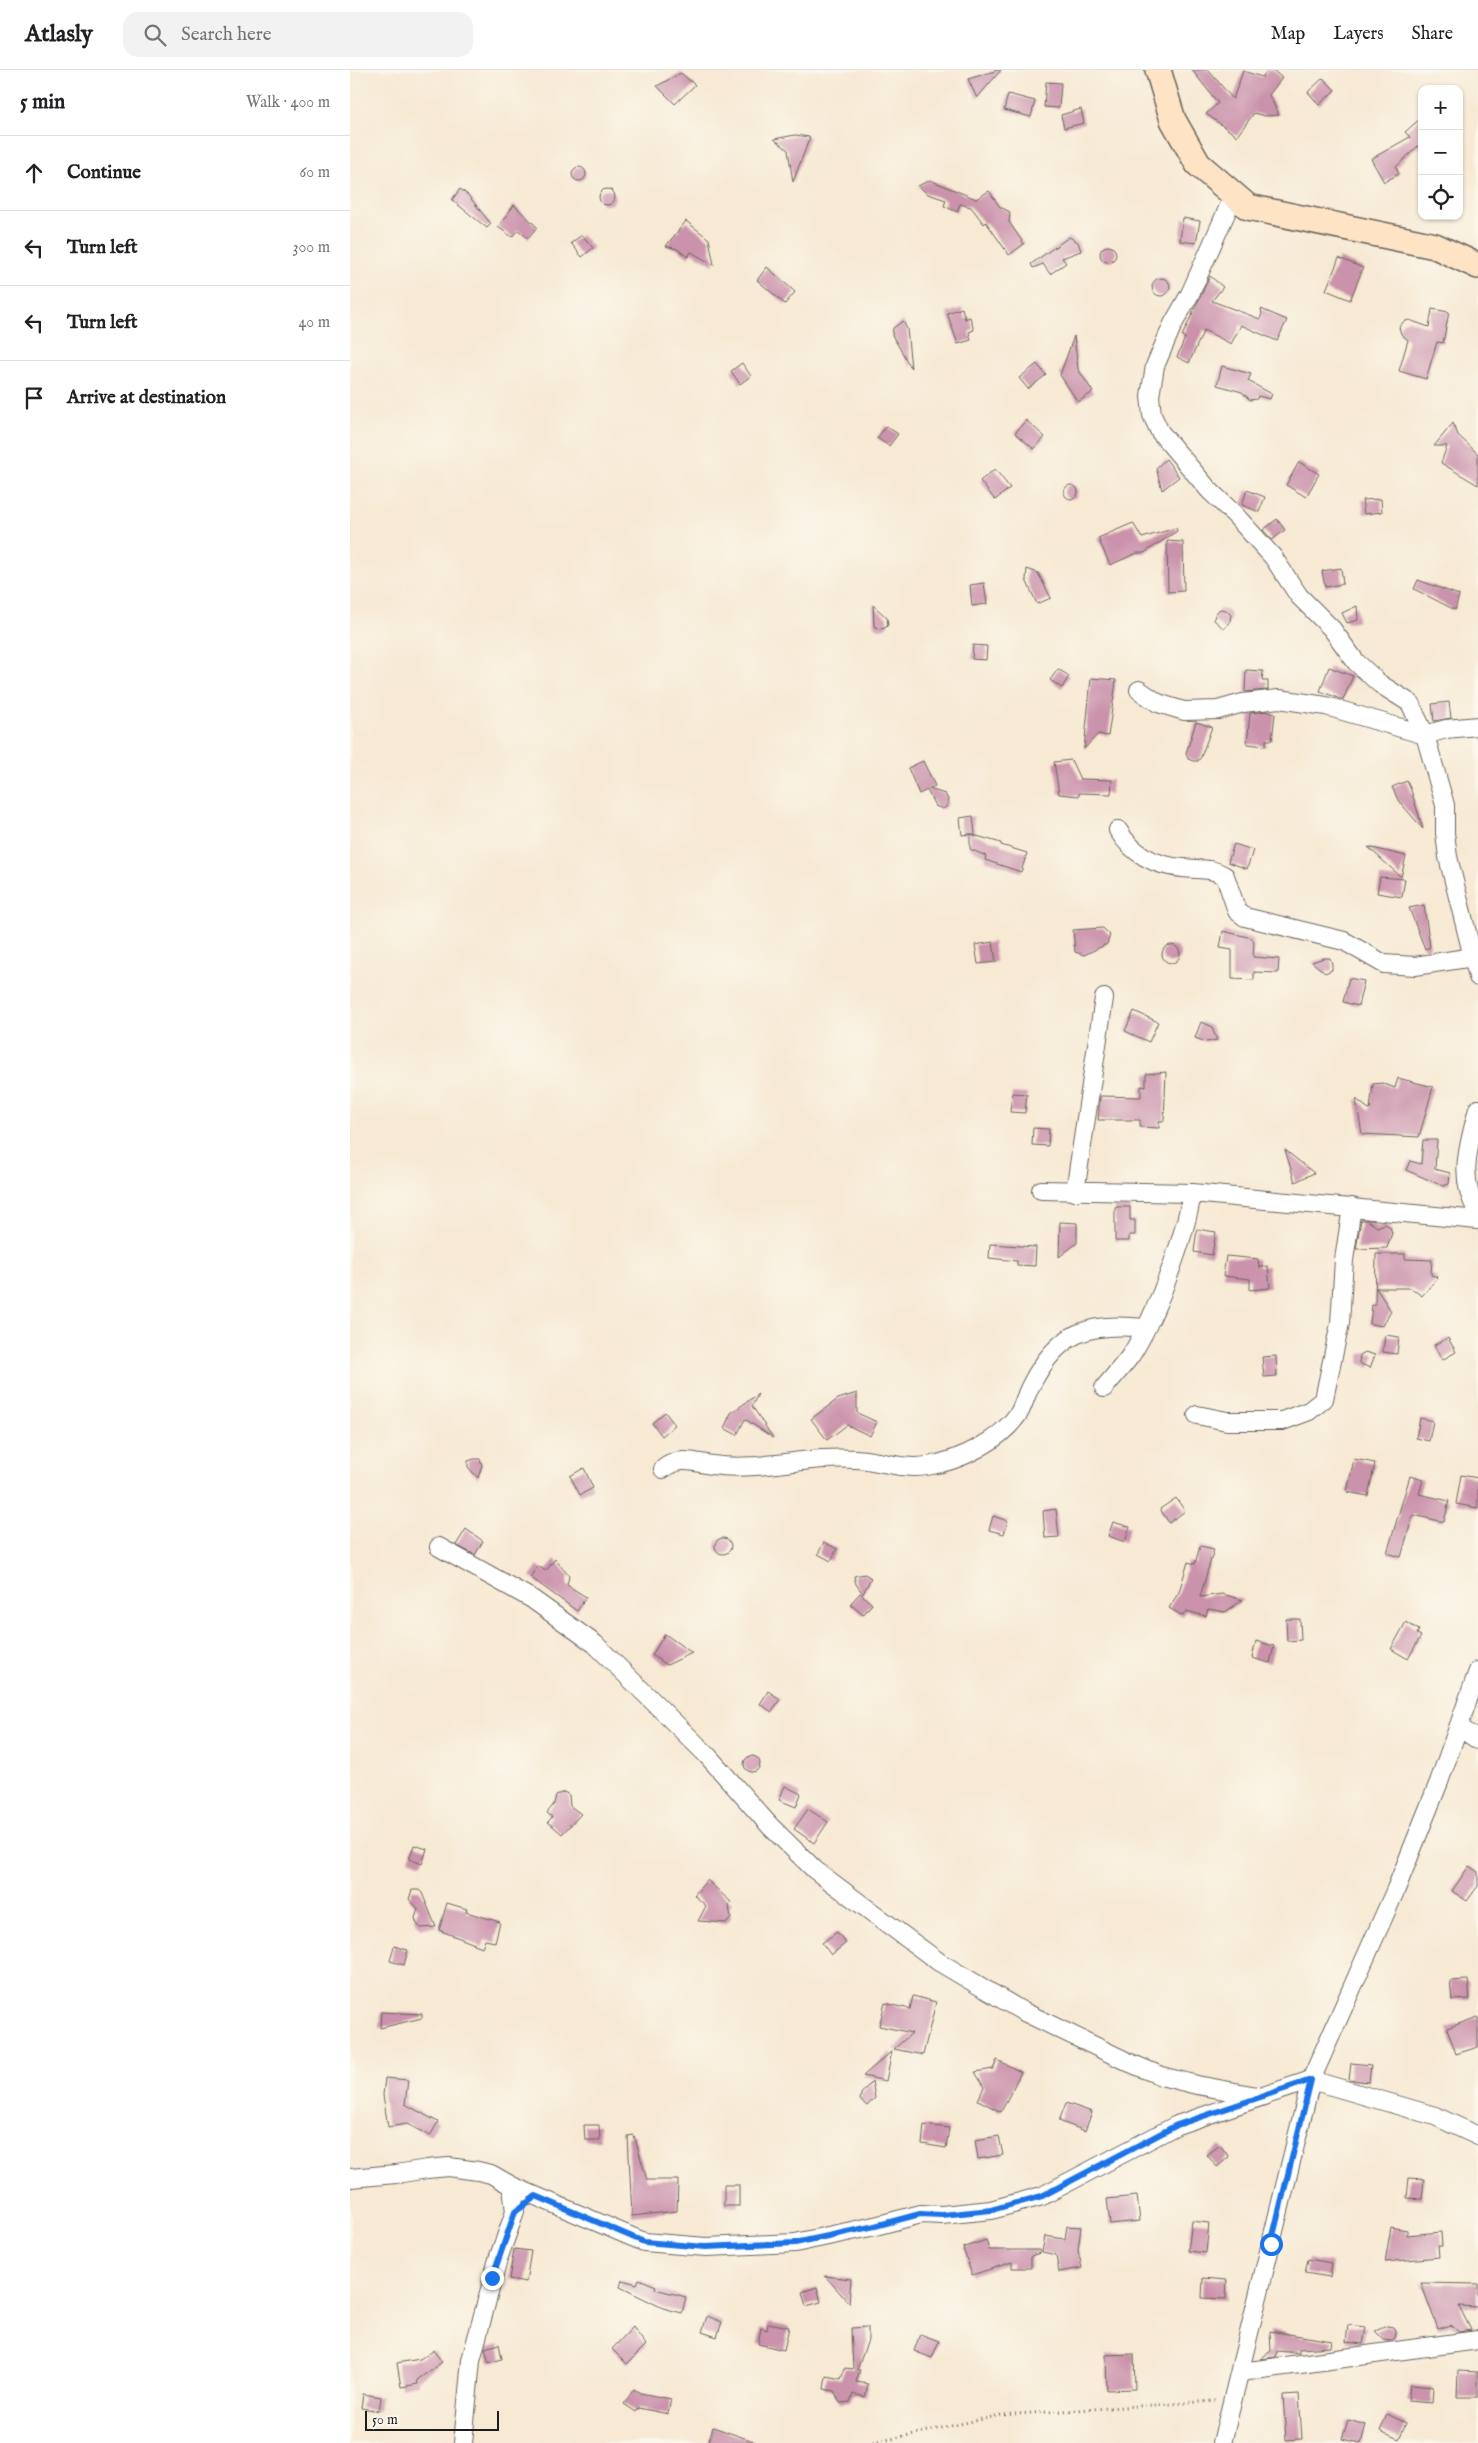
<!DOCTYPE html>
<html lang="en">
<head>
<meta charset="utf-8">
<style>
  :root { --surface:#fff; --page:#f2f2f2; --text:#202124; --muted:#757577; --line:#e0e0e0 }
  body { margin:0; font-family:"IM FELL English",serif; background:var(--page); color:var(--text) }
  .controls { position:absolute; right:15px; top:15px; display:grid; overflow:hidden; border-radius:10px; box-shadow:0 1px 4px #0004 }
  .controls button { width:45px; height:45px; display:grid; place-items:center; padding:0; border:0; border-bottom:1px solid var(--line); background:var(--surface); color:var(--text); font:25px sans-serif }
  .scale { position:absolute; left:15px; bottom:12px; width:134px; box-sizing:border-box; padding-left:5px; border:2px solid #1c1c1c; border-top:0; font-size:14px; line-height:18px; white-space:nowrap; color:#1c1c1c; -webkit-text-stroke:4px #fbf7ec; paint-order:stroke }
  .stop { position:absolute; width:15px; height:15px; margin:-11px; border:4px solid #1a73e8; border-radius:50%; background:#fff }
  .stop.end { background:#1a73e8; border-color:#fff; box-shadow:0 1px 5px #0008 }
  .list { margin:0; padding:0; list-style:none }
  h2 { display:flex; justify-content:space-between; align-items:center; height:65px; margin:0; padding:0 20px; font-size:21px }
  h2 small { font-size:16px; font-weight:400; color:var(--muted) }
  .list li { display:grid; grid-template-columns:32px 1fr auto; gap:15px; align-items:center; box-sizing:border-box; height:75px; padding:0 20px; border-top:1px solid var(--line) }
  .list b { display:block; font-size:19px; white-space:nowrap }
  .list em { font-size:16px; font-style:normal; color:var(--muted) }
  .icon { flex:none; width:28px; height:28px; fill:none; stroke:currentColor; stroke-width:2; stroke-linecap:round; stroke-linejoin:round }
  .map { position:relative; flex:none; width:1128px; height:2373px; overflow:hidden }
  header { display:flex; align-items:center; gap:30px; box-sizing:border-box; height:70px; padding:0 25px; background:var(--surface); border-bottom:1px solid var(--line) }
  header strong { font-size:24px }
  nav { display:flex; gap:28px; margin-inline-start:auto; font-size:18px }
  .search { width:350px; height:45px; background:var(--page); display:flex; align-items:center; gap:12px; box-sizing:border-box; padding:0 18px; border-radius:15px; color:var(--muted); font-size:19px }
  main { display:flex }
  aside { flex:1; background:var(--surface) }
  .map>svg:first-child { display:block }
  .building { fill:#ca92ab }
  .lines { fill:none; stroke-linecap:round; stroke-linejoin:round }
  .street-casing { stroke:#69645c; stroke-width:20 }
  .secondary-casing { stroke:#69645c; stroke-width:28 }
  .path { stroke:#69645c; stroke-width:3; stroke-dasharray:1 4; stroke-linecap:butt }
  .street { stroke:#fff; stroke-width:18 }
  .secondary { stroke:#fee4c5; stroke-width:25 }
  .route { stroke:#1a73e8; stroke-width:6 }
</style>
</head>
<body>
<header>
<strong>Atlasly</strong>
<div class="search"><svg class="icon" aria-label="search" viewBox="0 0 24 24"><circle cx="10" cy="10" r="6"/><path d="M15 15l6 6"/></svg>Search here</div>
<nav><a>Map</a><a>Layers</a><a>Share</a></nav>
</header>
<main>
<aside>
<h2>5 min<small>Walk · 400 m</small></h2>
<ul class="list">
<li><svg class="icon" aria-label="ahead" viewBox="0 0 24 24"><path d="M12 20V5M6 11l6-6 6 6"/></svg><div><b>Continue</b></div><em>60 m</em></li>
<li><svg class="icon" aria-label="left" viewBox="0 0 24 24"><path d="M17 20v-9H6M10 6l-5 5 5 5"/></svg><div><b>Turn left</b></div><em>300 m</em></li>
<li><svg class="icon" aria-label="left" viewBox="0 0 24 24"><path d="M17 20v-9H6M10 6l-5 5 5 5"/></svg><div><b>Turn left</b></div><em>40 m</em></li>
<li><svg class="icon" aria-label="arrive" viewBox="0 0 24 24"><path d="M6 21V4h12l-3 4 3 4H6"/></svg><div><b>Arrive at destination</b></div></li>
</ul>
</aside>
<div class="map">
<svg width="1128" height="2373" viewBox="0 0 1128 2373">
  <rect width="100%" height="100%" fill="#fbf7ec"/>
  <filter id="ink" filterUnits="userSpaceOnUse"><feTurbulence type="fractalNoise" baseFrequency=".02" numOctaves="2"/><feDisplacementMap in="SourceGraphic" scale="10" xChannelSelector="R" yChannelSelector="G"/><feConvolveMatrix kernelMatrix="1 2 1 2 8 2 1 2 1" color-interpolation-filters="sRGB"/></filter>
  <filter id="wash" filterUnits="userSpaceOnUse"><feTurbulence type="fractalNoise" baseFrequency=".0096" numOctaves="4" result="noise"/><feDisplacementMap in="SourceGraphic" scale="20" xChannelSelector="R" yChannelSelector="G"/><feGaussianBlur stdDeviation="1.12" result="paint"/><feColorMatrix in="noise" values="0 0 0 0 0 0 0 0 0 0 0 0 0 0 0 0 0 1.4 0 .05"/><feComposite in="paint" operator="in"/></filter>
  <g filter="url(#wash)">
    <rect width="100%" height="100%" fill="#f7e9d3"/>
    <g id="blocks">
      <g class="building">
        <polygon points="648,0 651,0 627,28 618,9"/>
        <polygon points="842,0 858,0 883,29 893,1 912,7 918,0 923,0 932,8 919,25 929,45 915,46 904,43 887,66 856,44 868,33"/>
        <polygon points="331,3 345,15 325,34 307,16"/>
        <polygon points="973,8 985,20 969,35 958,22"/>
        <polygon points="696,12 711,13 709,38 694,37"/>
        <polygon points="658,24 685,31 681,47 654,40"/>
        <polygon points="731,39 734,53 714,58 711,45"/>
        <polygon points="1072,47 1072,80 1068,76 1046,97 1049,104 1034,112 1021,89 1060,67 1055,62"/>
        <polygon points="445,65 460,67 443,112 438,80 424,69"/>
        <circle cx="229" cy="104" r="7"/>
        <polygon points="580,110 626,129 639,121 650,137 660,142 659,152 674,174 659,185 636,152 634,154 621,137 610,134 607,142 594,136 596,130 578,124 568,116"/>
        <polygon points="110,119 118,125 141,154 137,158 102,130"/>
        <circle cx="257" cy="127" r="8"/>
        <polygon points="164,135 187,157 178,168 168,160 162,167 148,157"/>
        <polygon points="833,148 850,151 846,173 830,171"/>
        <polygon points="336,151 359,169 364,195 341,182 338,187 327,179 316,176"/>
        <polygon points="232,165 243,178 232,187 221,173"/>
        <polygon points="719,167 728,172 731,181 712,188 716,193 700,204 693,194 683,198 681,194"/>
        <circle cx="758" cy="184" r="8"/>
        <polygon points="989,188 1013,198 1000,230 976,220"/>
        <polygon points="417,197 445,222 435,234 407,210"/>
        <polygon points="860,206 873,217 862,231 910,249 912,244 911,239 937,250 927,271 891,255 881,274 854,260 839,293 827,287 835,268 832,266"/>
        <circle cx="811" cy="217" r="9"/>
        <polygon points="612,238 615,249 620,247 624,260 619,262 621,270 608,274 597,243"/>
        <polygon points="1082,239 1099,242 1093,273 1087,272 1076,309 1049,301 1058,270 1051,264 1049,257 1053,252 1059,250 1079,257"/>
        <polygon points="553,251 557,259 561,298 542,265 543,258"/>
        <polygon points="724,266 728,299 743,322 728,332 710,305"/>
        <polygon points="392,293 401,306 390,314 381,301"/>
        <polygon points="687,294 696,305 678,319 669,308"/>
        <polygon points="872,296 901,304 898,311 922,324 920,329 908,326 907,329 900,330 892,322 867,315"/>
        <polygon points="676,350 695,367 684,379 665,363"/>
        <polygon points="1103,353 1108,365 1128,384 1128,415 1091,393 1097,376 1084,376"/>
        <polygon points="536,356 548,364 539,376 527,368"/>
        <polygon points="816,389 829,407 812,420 806,398"/>
        <polygon points="949,392 969,404 956,427 936,415"/>
        <polygon points="645,399 660,418 645,430 630,411"/>
        <circle cx="721" cy="422" r="7"/>
        <polygon points="897,420 915,427 909,442 892,435"/>
        <polygon points="1031,429 1032,442 1014,444 1012,430"/>
        <polygon points="927,449 935,460 922,470 913,460"/>
        <polygon points="783,453 792,468 826,458 827,461 794,483 787,483 760,495 748,468"/>
        <polygon points="817,471 833,472 834,521 818,522"/>
        <polygon points="991,498 993,514 975,517 972,501"/>
        <polygon points="677,499 688,503 701,528 687,534 676,510"/>
        <polygon points="1068,510 1109,525 1105,540 1064,519"/>
        <polygon points="634,513 637,534 622,536 620,515"/>
        <polygon points="523,535 537,548 538,555 535,558 529,559 524,556"/>
        <polygon points="1007,536 1008,550 997,553 992,543"/>
        <polygon points="870,539 876,540 881,545 880,551 874,559 864,550 865,544"/>
        <polygon points="623,575 637,576 636,590 622,589"/>
        <polygon points="979,597 1003,606 993,630 970,621"/>
        <polygon points="708,599 719,606 712,618 700,610"/>
        <polygon points="896,600 913,601 912,611 918,611 918,620 895,622"/>
        <polygon points="741,608 766,610 765,619 758,666 748,664 734,679"/>
        <polygon points="1099,632 1101,648 1084,651 1082,634"/>
        <polygon points="917,641 925,644 922,670 916,670 916,676 897,674 900,643"/>
        <polygon points="846,652 862,657 851,687 848,691 843,691 838,689 836,683"/>
        <polygon points="721,690 730,709 762,710 761,724 729,723 729,726 709,724 704,692"/>
        <polygon points="573,691 585,716 579,719 595,724 598,729 597,736 593,739 585,736 577,720 569,724 558,698"/>
        <polygon points="1057,711 1061,720 1073,759 1048,730 1042,717"/>
        <polygon points="623,746 625,764 620,764 651,773 651,775 677,783 671,802 635,790 636,786 620,779 620,764 612,765 610,748"/>
        <polygon points="884,774 903,780 897,799 878,792"/>
        <polygon points="1018,777 1056,786 1051,807"/>
        <polygon points="1030,807 1055,809 1052,827 1027,823"/>
        <polygon points="1074,835 1080,877 1075,879 1059,838"/>
        <polygon points="753,858 760,865 757,874 734,885 725,882 723,860"/>
        <polygon points="873,861 902,868 904,873 903,887 929,889 928,903 904,902 904,910 882,909 882,880 870,878"/>
        <polygon points="643,872 646,892 628,894 625,875"/>
        <circle cx="821" cy="884" r="9"/>
        <polygon points="974,888 980,888 982,894 982,900 975,903 962,892"/>
        <polygon points="999,908 1014,911 1008,936 993,932"/>
        <polygon points="784,941 808,952 799,972 775,961"/>
        <polygon points="851,952 861,956 867,970 856,972 845,968"/>
        <polygon points="816,1002 814,1051 809,1051 809,1058 790,1057 790,1050 748,1050 750,1026 791,1027 791,1016 796,1017 796,1004"/>
        <polygon points="1048,1008 1083,1017 1069,1067 1012,1064 1006,1029 1020,1040 1023,1014 1032,1013 1045,1018"/>
        <polygon points="662,1023 677,1024 675,1043 660,1042"/>
        <polygon points="683,1058 699,1059 698,1076 682,1075"/>
        <polygon points="1073,1070 1087,1070 1085,1099 1100,1103 1099,1114 1093,1116 1056,1100 1060,1091 1071,1094"/>
        <polygon points="935,1080 964,1103 945,1112"/>
        <polygon points="765,1137 780,1137 780,1150 785,1150 785,1165 779,1165 779,1171 765,1171"/>
        <polygon points="1011,1150 1017,1150 1027,1157 1035,1154 1040,1157 1042,1163 1037,1178 1006,1179"/>
        <polygon points="710,1152 727,1153 727,1173 709,1187"/>
        <polygon points="847,1159 866,1162 862,1185 844,1182"/>
        <polygon points="640,1174 686,1177 685,1196 667,1195 667,1191 639,1188"/>
        <polygon points="1026,1184 1055,1184 1055,1189 1082,1190 1081,1205 1088,1207 1072,1226 1061,1218 1026,1218 1041,1241 1033,1256 1020,1254 1022,1235 1025,1235"/>
        <polygon points="876,1186 908,1189 909,1197 918,1196 920,1218 900,1220 900,1209 873,1206"/>
        <polygon points="1035,1265 1049,1267 1047,1284 1033,1282"/>
        <polygon points="1098,1268 1106,1282 1092,1290 1084,1275"/>
        <polygon points="1015,1282 1025,1285 1020,1298 1009,1293 1010,1285"/>
        <polygon points="926,1286 927,1306 914,1307 912,1287"/>
        <polygon points="507,1323 507,1343 527,1352 520,1366 497,1355 477,1370 461,1349 488,1329"/>
        <polygon points="408,1324 402,1336 423,1368 395,1349 387,1365 374,1358 381,1343"/>
        <polygon points="315,1342 325,1355 312,1366 302,1353"/>
        <polygon points="1070,1348 1083,1351 1079,1371 1066,1368"/>
        <polygon points="124,1389 130,1389 132,1395 128,1408 118,1397 118,1391"/>
        <polygon points="1004,1389 1025,1393 1018,1426 997,1422"/>
        <polygon points="234,1398 243,1418 230,1425 220,1406"/>
        <polygon points="1111,1405 1128,1408 1128,1438 1106,1434"/>
        <polygon points="1060,1406 1073,1410 1069,1424 1099,1431 1094,1452 1063,1445 1051,1487 1037,1483"/>
        <polygon points="826,1428 835,1441 819,1453 810,1439"/>
        <polygon points="706,1439 709,1467 695,1468 693,1441"/>
        <polygon points="643,1446 658,1451 654,1464 639,1460"/>
        <polygon points="763,1452 780,1457 775,1472 758,1466"/>
        <polygon points="116,1459 133,1471 125,1485 106,1475"/>
        <circle cx="373" cy="1476" r="8"/>
        <polygon points="474,1472 487,1479 481,1491 468,1484"/>
        <polygon points="850,1476 864,1479 850,1527 872,1524 893,1530 875,1542 858,1539 856,1546 836,1541 833,1546 819,1538 829,1522 838,1492 845,1494"/>
        <polygon points="205,1489 219,1506 217,1515 236,1527 227,1541 180,1507 188,1496 196,1501"/>
        <polygon points="515,1504 521,1508 513,1524 506,1514 504,1506"/>
        <polygon points="510,1523 522,1534 513,1545 500,1534"/>
        <polygon points="936,1549 950,1549 951,1570 937,1571"/>
        <polygon points="1056,1552 1069,1560 1067,1564 1071,1566 1058,1589 1041,1579"/>
        <polygon points="315,1564 342,1583 317,1595 302,1585"/>
        <polygon points="906,1571 924,1576 920,1593 902,1588"/>
        <polygon points="418,1621 430,1629 422,1642 410,1634"/>
        <circle cx="402" cy="1694" r="8"/>
        <polygon points="435,1716 451,1724 446,1737 429,1730"/>
        <polygon points="214,1722 219,1725 220,1736 231,1744 212,1764 198,1752 202,1747 197,1743 204,1734 206,1725"/>
        <polygon points="458,1739 478,1752 464,1773 444,1759"/>
        <polygon points="64,1775 77,1779 72,1794 59,1789"/>
        <polygon points="1119,1796 1128,1802 1128,1816 1117,1831 1102,1821"/>
        <polygon points="357,1810 382,1833 379,1836 381,1848 377,1853 348,1851 356,1836 344,1825"/>
        <polygon points="62,1820 69,1820 72,1823 86,1857 71,1858 67,1854 65,1848 68,1839 59,1829"/>
        <polygon points="97,1833 117,1839 116,1842 150,1852 145,1872 135,1870 132,1877 89,1860"/>
        <polygon points="487,1862 496,1873 481,1885 472,1873"/>
        <polygon points="44,1876 58,1880 54,1895 40,1891"/>
        <polygon points="1118,1910 1120,1929 1102,1930 1100,1911"/>
        <polygon points="563,1926 586,1932 573,1985 544,1979 562,1963 529,1956 535,1933 560,1939"/>
        <polygon points="31,1942 72,1944 72,1948 30,1958"/>
        <polygon points="1128,1947 1128,1977 1106,1984 1097,1958"/>
        <polygon points="542,1981 536,2011 513,2006"/>
        <polygon points="647,1990 671,2002 651,2042 628,2030 634,2017 625,2002 643,1999"/>
        <polygon points="1001,1993 1021,1995 1019,2012 999,2010"/>
        <polygon points="35,2008 58,2010 55,2034 88,2052 80,2066 57,2054 38,2057 33,2025"/>
        <polygon points="522,2011 525,2028 517,2036 510,2030 511,2024"/>
        <polygon points="716,2033 742,2042 735,2061 709,2051"/>
        <polygon points="234,2055 249,2055 250,2070 235,2070"/>
        <polygon points="574,2055 599,2058 596,2078 572,2074"/>
        <polygon points="284,2065 297,2110 328,2110 327,2141 282,2146 278,2066"/>
        <polygon points="649,2066 653,2085 628,2089 625,2070"/>
        <polygon points="870,2075 879,2087 867,2097 857,2085"/>
        <polygon points="1059,2108 1074,2109 1072,2129 1057,2128"/>
        <rect x="374" y="2115" width="15" height="21"/>
        <polygon points="787,2126 790,2151 760,2154 757,2129"/>
        <polygon points="842,2151 859,2153 856,2183 838,2181"/>
        <polygon points="717,2156 731,2157 728,2180 732,2198 709,2202 706,2185 692,2182 695,2166 715,2169"/>
        <polygon points="1041,2157 1057,2160 1057,2165 1091,2162 1092,2176 1088,2176 1089,2187 1035,2192"/>
        <polygon points="636,2170 639,2180 690,2180 690,2183 681,2186 681,2198 662,2198 662,2192 622,2205 613,2178"/>
        <polygon points="164,2179 181,2181 176,2212 159,2209"/>
        <polygon points="958,2189 982,2193 980,2207 955,2203"/>
        <polygon points="475,2206 501,2209 499,2233"/>
        <polygon points="853,2208 877,2210 876,2229 852,2228"/>
        <polygon points="289,2209 306,2216 305,2219 336,2227 332,2243 313,2238 270,2217 272,2210 287,2214"/>
        <polygon points="1071,2213 1128,2214 1128,2237 1109,2236 1121,2260 1109,2262 1101,2255 1088,2259"/>
        <polygon points="467,2217 471,2232 456,2236 452,2222"/>
        <polygon points="357,2246 372,2252 367,2267 352,2262"/>
        <polygon points="418,2253 439,2257 434,2280 408,2274 411,2258 417,2260"/>
        <polygon points="998,2255 1016,2257 1013,2274 996,2272"/>
        <polygon points="1037,2256 1043,2257 1046,2262 1045,2268 1040,2271 1034,2270 1025,2261"/>
        <polygon points="283,2257 296,2275 277,2294 262,2279"/>
        <polygon points="518,2257 518,2270 507,2300 510,2300 506,2312 518,2314 515,2327 503,2324 500,2332 490,2333 484,2321 474,2319 476,2306 491,2309 495,2298 503,2299 501,2258"/>
        <polygon points="920,2261 982,2271 981,2277 949,2279 949,2283 927,2281 926,2287 910,2289 921,2281"/>
        <polygon points="570,2264 589,2271 582,2288 564,2281"/>
        <polygon points="149,2274 152,2289 139,2293 135,2278"/>
        <polygon points="83,2280 92,2292 67,2310 68,2314 51,2317 47,2293 70,2289"/>
        <polygon points="784,2284 785,2319 757,2320 756,2285"/>
        <polygon points="1108,2301 1128,2302 1128,2327 1107,2327"/>
        <polygon points="1060,2315 1083,2317 1082,2333 1058,2331"/>
        <polygon points="284,2319 290,2323 321,2329 318,2344 289,2338 286,2342 274,2334"/>
        <polygon points="13,2324 31,2327 29,2341 11,2338"/>
        <polygon points="949,2324 952,2369 936,2370 933,2325"/>
        <polygon points="1037,2344 1056,2353 1049,2369 1030,2361"/>
        <polygon points="998,2350 1016,2355 1011,2373 992,2369"/>
        <polygon points="363,2357 403,2371 403,2373 358,2373"/>
      </g>
    </g>
  </g>
  <g filter="url(#ink)">
    <use href="#blocks" fill-opacity="0" stroke="#69645c" stroke-width="1"/>
    <g class="lines">
      <g class="street-casing">
        <g id="street">
          <polyline points="884,125 840,224 823,254 805,296 800,326 802,345 810,362 859,420 885,445 923,487 949,526 982,559 1006,592 1030,614 1060,633 1075,665 1095,735 1095,763 1098,787 1128,907"/>
          <polyline points="789,620 808,633 834,641 868,640 893,633 929,629 976,636 1075,665 1096,659 1128,656"/>
          <path d="M 768,760 C 782,784 806,796 833,798 C 849,800 861,797 875,806 L 887,841 L 895,847 L 994,871 L 1034,894 L 1065,896 L 1123,887"/>
          <path d="M 1128,1039 C 1119,1075 1107,1108 1128,1142"/>
          <polyline points="691,1120 842,1123 1128,1150"/>
          <polyline points="725,1122 754,928"/>
          <path d="M 754,1318 C 763,1307 773,1296 781,1285 C 805,1248 835,1168 842,1123"/>
          <polyline points="847,1345 877,1351 932,1351 959,1341 974,1329 990,1253 994,1190 1002,1137"/>
          <path d="M 313,1399 C 329,1386 343,1392 362,1395 C 411,1402 458,1385 506,1389 C 529,1390 552,1400 577,1396 C 610,1391 650,1371 669,1343 C 674,1334 676,1324 681,1315 C 708,1262 737,1252 795,1258"/>
          <polyline points="89,1477 182,1529 245,1574 357,1685 420,1756 465,1800 589,1892 672,1941 778,1992 811,2006 847,2015 907,2026"/>
          <polyline points="1109,1657 1128,1670"/>
          <polyline points="0,2108 46,2104 77,2099 99,2097 128,2101 141,2104 162,2116 294,2172 356,2177 445,2173 525,2156 571,2144 592,2145 641,2140 692,2126 827,2055 961,2010 1085,2046 1128,2066"/>
          <polyline points="891,2302 1128,2270"/>
          <polyline points="113,2373 121,2290 148,2189 165,2142 162,2116"/>
          <polyline points="872,2373 961,2010 1046,1819 1089,1712 1128,1601"/>
        </g>
      </g>
      <g class="secondary-casing">
        <polyline id="secondary" points="808,0 823,50 848,94 898,137 1085,176 1128,196"/>
      </g>
      <polyline class="path" points="523,2373 651,2345 865,2331"/>
      <use href="#street" class="street"/>
      <use href="#secondary" class="secondary"/>
    </g>
  </g>
  <g class="lines" filter="url(#ink)">
    <polyline class="route" points="142,2208 165,2142 186,2126 294,2172 356,2177 445,2173 525,2156 570,2144 592,2145 641,2140 692,2126 827,2055 961,2010 921,2174"/>
  </g>
</svg>
<div class="controls">
<button>+</button>
<button>−</button>
<button><svg class="icon" aria-label="locate" viewBox="0 0 24 24"><circle cx="12" cy="12" r="6"/><path d="M12 2v4M12 18v4M2 12h4M18 12h4"/></svg></button>
</div>
<div class="scale">50 m</div>
<div class="stop" style="left:921px;top:2174px"></div>
<div class="stop end" style="left:142px;top:2208px"></div>
</div>
</main>
</body>
</html>
